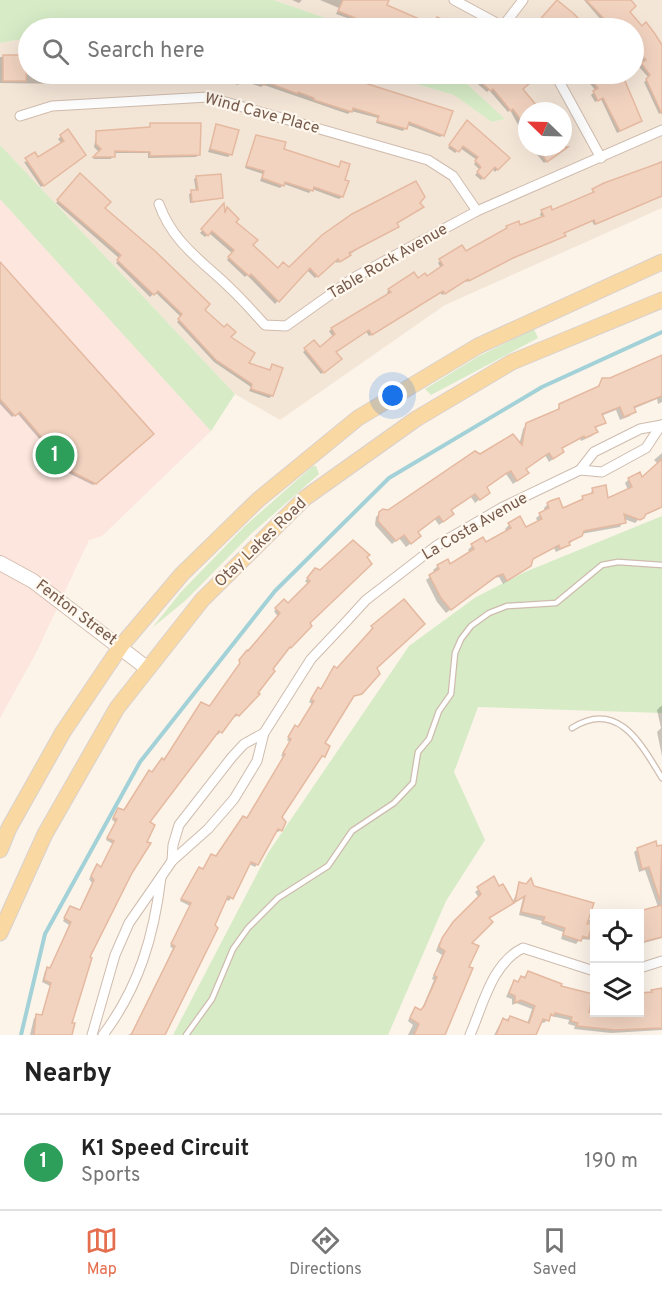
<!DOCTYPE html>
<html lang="en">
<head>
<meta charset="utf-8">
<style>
  :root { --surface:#fff; --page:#f2f2f2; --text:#222; --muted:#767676; --line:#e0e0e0; --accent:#e56e4f }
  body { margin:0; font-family:Overpass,sans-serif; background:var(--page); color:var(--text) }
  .controls { position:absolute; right:18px; bottom:18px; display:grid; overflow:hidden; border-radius:0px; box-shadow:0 6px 24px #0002 }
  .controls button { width:54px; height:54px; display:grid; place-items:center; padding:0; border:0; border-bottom:2px solid var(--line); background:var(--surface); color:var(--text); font:30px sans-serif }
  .compass { position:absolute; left:518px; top:102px; width:54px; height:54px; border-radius:50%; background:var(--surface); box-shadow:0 6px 24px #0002; rotate:293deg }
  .you { position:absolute; left:393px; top:396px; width:21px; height:21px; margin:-15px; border:4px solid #fff; border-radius:50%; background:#1a73e8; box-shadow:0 0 0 9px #1a73e833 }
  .badge { display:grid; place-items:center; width:39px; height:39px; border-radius:50%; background:var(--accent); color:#fff; font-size:20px; font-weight:700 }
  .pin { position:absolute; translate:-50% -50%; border:3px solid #fff; box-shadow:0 2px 6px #0006 }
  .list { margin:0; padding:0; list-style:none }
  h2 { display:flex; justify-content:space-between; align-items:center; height:78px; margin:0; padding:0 24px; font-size:26px }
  h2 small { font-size:20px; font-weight:400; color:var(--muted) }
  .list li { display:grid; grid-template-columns:39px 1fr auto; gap:18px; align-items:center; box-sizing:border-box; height:96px; padding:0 24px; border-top:2px solid var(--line) }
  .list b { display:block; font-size:22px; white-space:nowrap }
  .list p { margin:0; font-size:20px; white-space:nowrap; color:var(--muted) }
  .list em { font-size:20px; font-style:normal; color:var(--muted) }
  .icon { flex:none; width:33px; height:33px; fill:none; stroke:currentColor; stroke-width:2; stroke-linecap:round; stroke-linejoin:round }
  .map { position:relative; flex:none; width:662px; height:1035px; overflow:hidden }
  .search { position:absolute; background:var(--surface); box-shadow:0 6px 24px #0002; left:18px; right:18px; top:18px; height:66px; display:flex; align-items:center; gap:15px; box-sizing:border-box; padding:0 21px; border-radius:33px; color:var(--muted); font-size:22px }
  .sheet { height:174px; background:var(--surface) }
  nav { display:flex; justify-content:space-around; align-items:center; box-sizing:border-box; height:84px; border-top:2px solid var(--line); background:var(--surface); font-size:16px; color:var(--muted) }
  nav a { display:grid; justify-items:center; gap:3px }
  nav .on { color:var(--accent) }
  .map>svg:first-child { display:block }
  .residential { fill:#f4e6d7; fill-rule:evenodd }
  .commercial { fill:#fde6dd }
  .green { fill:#d6ebc6 }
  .shadow { fill:#0003 }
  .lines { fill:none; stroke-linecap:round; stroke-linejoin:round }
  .stream { stroke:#a3d1d8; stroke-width:4 }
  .building { fill:#f2d3c0; stroke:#e5b9a0; stroke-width:1.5 }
  .lane-casing { stroke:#cfbcae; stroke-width:7 }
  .street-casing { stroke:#cfbcae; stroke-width:11 }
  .secondary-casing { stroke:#d4beae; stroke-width:16 }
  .primary-casing { stroke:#d9d1cd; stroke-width:17 }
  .lane { stroke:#fff; stroke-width:4.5 }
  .street { stroke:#fff; stroke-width:9 }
  .secondary { stroke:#fff; stroke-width:14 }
  .primary { stroke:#fad8a2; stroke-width:15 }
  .labels { text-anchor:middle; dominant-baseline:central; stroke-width:4.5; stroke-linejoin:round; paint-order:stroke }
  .street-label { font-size:16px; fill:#775b4c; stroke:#fff8ef }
</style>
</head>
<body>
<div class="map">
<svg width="662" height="1035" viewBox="0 0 662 1035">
  <rect width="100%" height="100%" fill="#fcf4e9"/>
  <path class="residential" d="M 274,0 L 662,0 L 662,208 L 445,305 L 280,420 L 235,394 L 0,145 L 0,43 L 28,38 L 28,74 L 382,74 L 454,95 L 493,122 L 504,119 L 468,85 L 445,74 L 634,74 L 634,28 L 354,28 ZM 527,111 L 563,111 L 563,147 L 527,147 Z"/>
  <polygon class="commercial" points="0,199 211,431 102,536 89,540 36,653 0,718"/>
  <g class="green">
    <polygon points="0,0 274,0 354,28 28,28 28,38 0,43"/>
    <polygon points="382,74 445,74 468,85 505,119 492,122 454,95"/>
    <polygon points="0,145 235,394 211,431 0,199"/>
    <polygon points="534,329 538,338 431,395 425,389 479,356"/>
    <polygon points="313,466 316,466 319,474 252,533 186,600 152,628 181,592 245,526"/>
    <polygon points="662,516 662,713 478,707 454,772 485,840 446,901 388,1035 173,1035 268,853 409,646 476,597 525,572"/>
  </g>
  <g class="shadow">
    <polygon points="292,0 302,0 299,3"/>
    <polygon points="320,0 388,0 385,5 433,27 446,28 375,28 336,14 339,8"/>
    <polygon points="584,0 629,0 628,12 641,28 646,25 662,45 662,112 659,114 644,82 649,78 639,67 644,63 634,50 634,28 608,28"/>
    <polygon points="558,1 586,28 535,27"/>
    <polygon points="28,56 28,74 129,74 129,78 127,81 97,80 97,76 71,76 69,84 0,83 0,57"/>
    <polygon points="156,74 315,74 314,76 347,84 350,80 443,135 440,137 408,125 403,131 376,123 378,118 351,111 348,114 264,85 261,87 241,80 238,85 221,79 155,77"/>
    <polygon points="479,74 510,74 538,109 546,105 550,111 527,111 527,141 510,110 508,112 489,90 487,92 473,80"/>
    <polygon points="582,74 615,74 640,121 617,133 601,99 595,102 591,95 596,91"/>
    <polygon points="465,124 508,158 495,172 492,168 481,180 475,175 480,170 474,164 477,160 460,148 455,153 448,148"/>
    <polygon points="217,126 231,154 228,157 208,152"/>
    <polygon points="68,131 82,157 41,187 24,162 38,159 62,144 58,139"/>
    <polygon points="97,132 199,154 196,157 148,158 148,153 114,153 111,159 93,159 99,152 94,147"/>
    <polygon points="256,137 282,150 338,168 342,163 343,181 347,182 342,197 339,199 312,189 309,193 284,184 280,188 260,181 263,174 245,168"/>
    <polygon points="563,143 566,147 544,163 531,147 563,147"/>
    <polygon points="662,161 662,196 594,225 592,221 563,234 561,238 509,260 466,282 465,280 442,295 440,292 369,336 366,331 335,353 340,359 321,374 303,352 314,342 319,349 333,337 329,331 332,329 389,295 387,292 389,290 427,278 441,268 438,263 440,261 465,253 507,228 518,223 519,227 542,219 540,214 542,211 552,212 592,194 593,190 605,185"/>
    <polygon points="80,176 102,208 229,337 246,364 269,372 272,366 272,396 269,398 249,391 251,387 214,362 177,322 181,317 155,292 150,297 116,263 120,259 56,203"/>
    <polygon points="197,177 222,198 190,203 189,194 196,191 194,179"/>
    <polygon points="223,207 224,213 227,209 251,245 278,270 289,269 395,224 337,263 335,260 315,278 306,269 275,304 247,275 245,277 227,260 232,253 209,233 205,237 200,233"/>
    <polygon points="0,264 152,434 93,485 50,464 44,455 49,450 17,413 12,417 0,404"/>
    <polygon points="662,356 662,402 658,404 657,399 633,409 630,416 620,420 616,410 601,416 604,422 594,429 596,432 592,436 581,441 580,439 561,449 563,452 549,462 545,455 524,469 523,477 513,484 506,474 502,476 485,488 484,496 475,503 471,497 450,511 453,514 439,525 434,518 416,532 415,540 406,547 399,538 392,544 375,525 376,517 380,513 389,511 480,455 519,445 523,429 527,424 556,412 560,405 596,389 602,379 610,379"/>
    <polygon points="662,453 662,506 659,509 641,517 635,523 624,519 620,527 581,534 564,548 556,552 554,548 531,560 525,570 503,584 499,577 491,579 446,613 437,602 426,580 435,573 433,570 438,566 447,561 450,566 470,553 468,550 472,546 486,544 507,532 505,529 509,525 526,529 538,523 536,518 545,511 544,508 548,504 563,510 589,496 593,489 607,500 628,490 625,483 629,479 642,480 658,464 654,460"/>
    <polygon points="360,546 368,555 286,648 258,694 236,717 233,715 218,735 216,733 148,823 130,872 88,958 70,1024 70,1035 30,1035 34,1018 41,1017 50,986 42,982 45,971 50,969 69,925 63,921 70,908 79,911 92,883 89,879 97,866 101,868 113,844 106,840 115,822 112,820 116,812 118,810 124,811 151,773 209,708 238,667 244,654 278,617 274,611 284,601 288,605 309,585 305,581 316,570 320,571"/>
    <polygon points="404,601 361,693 351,698 323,743 324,756 319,758 280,818 281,830 278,832 275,831 257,864 255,867 249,864 231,898 229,901 225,899 164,1035 128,1035 132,1033 141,1018 173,948 170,947 190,906 180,901 196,872 199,869 202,871 211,856 215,858 246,820 284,757 281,756 290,742 287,740 293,730 298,729 312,704 309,702 315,692 320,690 331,671 334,668 337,670 372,632 370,630"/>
    <polygon points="661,706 662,706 662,756 657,732 661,728 657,710"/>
    <polygon points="662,846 662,938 640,944 640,914 622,914 658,907 645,870 639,872 634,852 638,849"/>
    <polygon points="493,878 487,918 469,943 443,1035 408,1035 413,1025 408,1021 412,1012 415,1009 421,1011 434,980 432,979 442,955 436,951 439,943 450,928 479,898 475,892"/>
    <polygon points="520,884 533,887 588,920 594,919 594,940 580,939 576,944 561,939 563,932 541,924 542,921 519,915 523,898 512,904"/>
    <polygon points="529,973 559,987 594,995 594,1012 640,1012 649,994 662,989 662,1030 611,1033 574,1029 575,1026 568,1024 569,1020 551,1016 544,1023 540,1022 533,1035 494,1035 500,1024 510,1017 527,1024 532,1009 516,1003 512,1005 512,999 506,997 511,986"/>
  </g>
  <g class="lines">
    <polyline class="stream" points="21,1035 45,934 140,762 275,591 389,478 542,387 662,332"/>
  </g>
  <g class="building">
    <polygon points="343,0 389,0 387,5 433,25 437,17 446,21 442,28 380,28 338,11"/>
    <polygon points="557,0 573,13 588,28 541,28 536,24"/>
    <polygon points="586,0 631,0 636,6 630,12 642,26 646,22 655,34 662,45 662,114 646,79 650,75 641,63 646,60 633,45 633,28 613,28"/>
    <polygon points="3,55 27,55 26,81 3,81"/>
    <polygon points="236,74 312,74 348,83 349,78 453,111 444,136 409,122 407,129 377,121 379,116 353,108 352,112 314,100 314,98 298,92 298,94 266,82 265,85"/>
    <polygon points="471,74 522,74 530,83 523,89 541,111 527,111 527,129 513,109 511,111 493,89 491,91"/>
    <polygon points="586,74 622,74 642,121 620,131 603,98 598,101 593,91 598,88"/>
    <polygon points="467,120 510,158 498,170 495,167 484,179 477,172 481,167 475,161 478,157 463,146 459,152 449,145"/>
    <polygon points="150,123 201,123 200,155 150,156 150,152 115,151 115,157 93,157 101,149 96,144 96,131 150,127"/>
    <polygon points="216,124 239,130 232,155 210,149"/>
    <polygon points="68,129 86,155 44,186 25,158 35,152 38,157 64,141 60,135"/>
    <polygon points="256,135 286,142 284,149 339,167 341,161 350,164 345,180 349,181 343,197 314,187 313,191 285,182 284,186 262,178 264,171 246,166"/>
    <polygon points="537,147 568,147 547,162"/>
    <polygon points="662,162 662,196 596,224 594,220 564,233 566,236 513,258 469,281 468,279 445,294 443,291 372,335 369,330 336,352 342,359 324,373 304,348 314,340 320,347 335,334 331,328 391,292 388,289 414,272 418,278 425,273 427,276 443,265 439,259 462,245 466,251 507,228 506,226 519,221 520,225 544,216 541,210 551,206 552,210 594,192 592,189 604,183"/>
    <polygon points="80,173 111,202 105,208 155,251 210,304 205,310 224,327 227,324 236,332 231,337 255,353 249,363 270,370 272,364 283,368 273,396 251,389 252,384 216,360 178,319 182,314 158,291 154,295 117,260 121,255 57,200"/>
    <polygon points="221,174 223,198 192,202 191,190 198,190 196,176"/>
    <polygon points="416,181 425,197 420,203 424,207 397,223 399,227 349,253 351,255 340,262 338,259 318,277 310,268 279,302 251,274 249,276 228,257 234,250 212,231 208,236 201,229 224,203 225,213 227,207 239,219 236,222 258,240 253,245 278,268 283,262 289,267 322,235 352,214"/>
    <polygon points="0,262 154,434 96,484 53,462 46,452 50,447 20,412 15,416 0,399"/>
    <polygon points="662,355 662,396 634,407 636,412 624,417 620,407 602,414 606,423 595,427 598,432 585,438 584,436 562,448 564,452 553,459 549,453 526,469 529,473 517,481 511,471 507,473 487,487 490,493 480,500 475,494 451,510 454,514 443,522 439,516 418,532 421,536 411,544 404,535 396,541 378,521 379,512 383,509 388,510 475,451 480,454 513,434 522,445 526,423 559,409 559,404 599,386 602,378 610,378"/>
    <polygon points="662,459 662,507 646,514 644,518 640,520 624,514 626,523 584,531 582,536 569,542 570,545 560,549 559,545 533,559 531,566 507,581 503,574 497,576 451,610 441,598 429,575 439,569 437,565 448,559 450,564 474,549 471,544 483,537 486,542 511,528 508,523 520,516 526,527 542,519 539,513 549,508 547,503 550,501 559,498 563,508 583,499 582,496 593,493 592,488 606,485 608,498 632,487 628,478 640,472 642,477"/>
    <polygon points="353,540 370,555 367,557 372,564 310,623 312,626 291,648 290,647 273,669 275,671 258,693 260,694 239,716 236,714 222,733 219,731 150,822 155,825 147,842 151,843 132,873 90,957 92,958 72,1023 75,1023 72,1035 34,1035 36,1014 42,1015 51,983 44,980 47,967 50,968 71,922 64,918 70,906 80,910 94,880 91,876 97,864 101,867 114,841 107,838 117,819 113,818 118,808 124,810 149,770 152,772 162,758 164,760 201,702 209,706 211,704 240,663 239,660 247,650 248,651 280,613 275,608 284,599 288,603 310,581 307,578 315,568 320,570"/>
    <polygon points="404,599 425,624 377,668 380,674 362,694 354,696 341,717 325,743 330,746 325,757 322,756 282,817 286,822 282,831 278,829 258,865 251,862 233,899 228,896 215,925 218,928 165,1035 131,1035 175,946 171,944 191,903 181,899 199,867 203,869 211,854 216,856 243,816 247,818 285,754 283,753 291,739 288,737 295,725 298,727 314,701 311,699 318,687 321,689 334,666 337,668 373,628 371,626"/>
    <polygon points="656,841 657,846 662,845 660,901 649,867 642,869 637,848"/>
    <polygon points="494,876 499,886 503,884 514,903 489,918 493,922 472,943 479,946 469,967 473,968 445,1035 414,1035 419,1024 410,1018 415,1007 421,1010 424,1006 437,977 434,975 445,951 439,947 442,938 453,922 481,894 477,887"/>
    <polygon points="531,878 534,886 594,903 587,924 593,923 588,938 583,936 581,941 563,935 565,928 543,921 545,917 521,912 525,896 515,902 519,882 526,884"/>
    <polygon points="662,905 662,937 639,943 639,911"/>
    <polygon points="528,971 562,984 561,986 593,994 589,1012 639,1012 639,993 652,992 651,990 662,988 662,1028 615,1030 577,1026 578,1023 571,1021 572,1017 555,1013 554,1016 551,1014 549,1021 543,1019 536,1035 496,1035 503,1018 508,1021 510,1016 529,1023 535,1006 521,1000 515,1003 515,996 509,993 514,980 518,982 521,976 525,978"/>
  </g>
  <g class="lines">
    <g class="lane-casing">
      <g id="lane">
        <path d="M 572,728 C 618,699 641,744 662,778"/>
        <polyline points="186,1035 212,999 233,949 248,928 278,898 328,866 352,831 394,803 413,783 418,752 429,739 439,711 451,694 455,653 461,639 471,626 489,613 507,606 556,603 602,565 618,562 662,565"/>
      </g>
    </g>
    <g class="street-casing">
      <g id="street">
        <polyline points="454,0 506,28"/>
        <polyline points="503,26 523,0"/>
        <polyline points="555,74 601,158"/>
        <polyline points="20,116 52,106 208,97 428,160 453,176 477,211"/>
        <path d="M 159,204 C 173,243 201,260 230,288 C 242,299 253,312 265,325 L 286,326 L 355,277 L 477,211 L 662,130"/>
        <polyline points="580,470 602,472 646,448 661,425"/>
        <polyline points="172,861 173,845 179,825 232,757 244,744 264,733"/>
        <polyline points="640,968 662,961"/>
        <polyline points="92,1035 115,955 129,923 172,861 208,829 234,799 257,761 264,733 311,659 345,623 366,600 436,546 503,507 580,470 594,452 640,429 662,425"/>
        <path d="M 103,1035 C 139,987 154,936 161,877"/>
        <path d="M 470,1035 C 483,1005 492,963 523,948 L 594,971"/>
      </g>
    </g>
    <g class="secondary-casing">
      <polyline id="secondary" points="0,563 33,581 148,669"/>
    </g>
    <g class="primary-casing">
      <g id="primary">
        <polyline points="0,850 9,828 63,732 121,646 182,574 258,500 358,418 478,346 662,262"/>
        <polyline points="0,933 45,834 117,708 202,600 305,498 416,419 512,362 662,300"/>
      </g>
    </g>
    <use href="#lane" class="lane"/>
    <use href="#street" class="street"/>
    <use href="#secondary" class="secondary"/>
    <use href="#primary" class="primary"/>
  </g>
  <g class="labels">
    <g class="street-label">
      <text transform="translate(262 114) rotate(15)">Wind Cave Place</text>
      <text transform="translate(388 262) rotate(-30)">Table Rock Avenue</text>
      <text transform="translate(475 527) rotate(-30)">La Costa Avenue</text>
      <text transform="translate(261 543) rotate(-44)">Otay Lakes Road</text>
      <text transform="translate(76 613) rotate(37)">Fenton Street</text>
    </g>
  </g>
</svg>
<div class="controls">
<button><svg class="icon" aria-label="locate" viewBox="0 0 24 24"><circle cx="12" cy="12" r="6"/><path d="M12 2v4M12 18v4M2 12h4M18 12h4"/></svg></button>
<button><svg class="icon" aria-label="layers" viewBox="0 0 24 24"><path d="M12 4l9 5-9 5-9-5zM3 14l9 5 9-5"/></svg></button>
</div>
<svg class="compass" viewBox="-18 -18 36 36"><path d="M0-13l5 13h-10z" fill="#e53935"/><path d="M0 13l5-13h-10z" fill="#767676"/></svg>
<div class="you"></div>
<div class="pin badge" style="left:55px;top:455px;background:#2e9e5b">1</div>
<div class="search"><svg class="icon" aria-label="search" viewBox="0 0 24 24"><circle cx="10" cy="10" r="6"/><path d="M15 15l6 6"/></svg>Search here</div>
</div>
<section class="sheet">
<h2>Nearby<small></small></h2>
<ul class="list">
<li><span class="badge" style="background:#2e9e5b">1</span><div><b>K1 Speed Circuit</b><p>Sports</p></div><em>190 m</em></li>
</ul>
</section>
<nav>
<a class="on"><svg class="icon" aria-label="map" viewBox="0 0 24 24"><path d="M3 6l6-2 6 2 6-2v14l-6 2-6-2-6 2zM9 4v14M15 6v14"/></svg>Map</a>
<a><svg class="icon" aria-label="directions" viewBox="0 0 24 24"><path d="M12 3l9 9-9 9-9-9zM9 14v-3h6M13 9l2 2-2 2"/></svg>Directions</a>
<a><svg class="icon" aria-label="saved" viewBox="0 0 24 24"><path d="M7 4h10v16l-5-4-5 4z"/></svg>Saved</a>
</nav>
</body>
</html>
